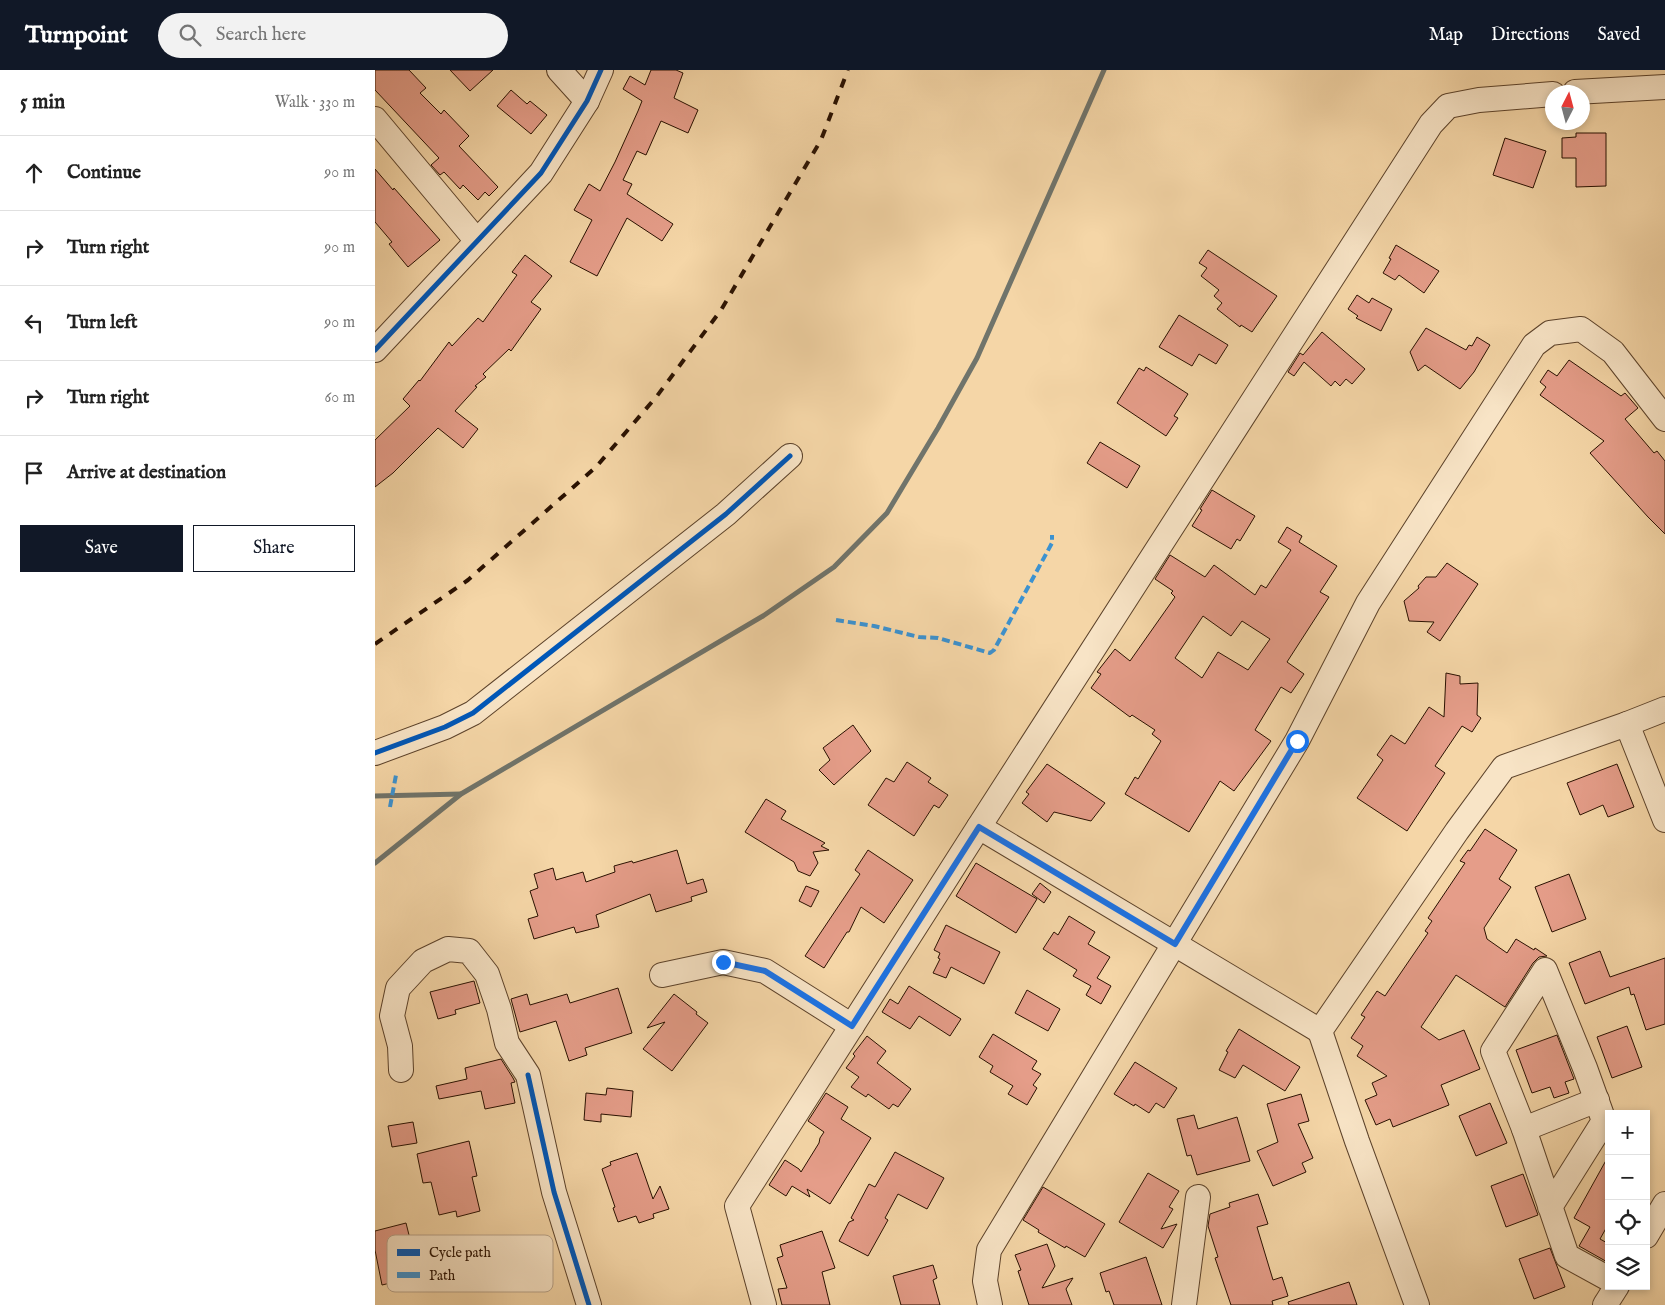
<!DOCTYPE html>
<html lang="en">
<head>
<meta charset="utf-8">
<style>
  :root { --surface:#fff; --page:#f2f2f2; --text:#222; --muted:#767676; --line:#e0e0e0; --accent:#111827 }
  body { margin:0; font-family:"IM FELL English",serif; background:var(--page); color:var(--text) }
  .controls { position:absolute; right:15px; bottom:15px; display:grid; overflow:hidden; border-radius:0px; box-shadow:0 2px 8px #0003 }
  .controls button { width:45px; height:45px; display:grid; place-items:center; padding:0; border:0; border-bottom:1px solid var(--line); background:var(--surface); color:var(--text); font:25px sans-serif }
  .compass { position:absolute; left:1170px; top:15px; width:45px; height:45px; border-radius:50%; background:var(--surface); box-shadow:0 2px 8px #0003; rotate:6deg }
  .stop { position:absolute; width:15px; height:15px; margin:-11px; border:4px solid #1a73e8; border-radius:50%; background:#fff }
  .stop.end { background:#1a73e8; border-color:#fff; box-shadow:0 1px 5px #0008 }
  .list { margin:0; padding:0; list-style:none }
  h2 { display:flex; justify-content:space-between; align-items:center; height:65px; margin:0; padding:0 20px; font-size:21px }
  h2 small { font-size:16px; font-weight:400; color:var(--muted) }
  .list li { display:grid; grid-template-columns:32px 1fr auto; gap:15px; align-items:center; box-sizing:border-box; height:75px; padding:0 20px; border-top:1px solid var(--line) }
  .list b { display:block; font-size:19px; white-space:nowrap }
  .list em { font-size:16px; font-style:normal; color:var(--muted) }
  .actions { display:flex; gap:10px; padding:15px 20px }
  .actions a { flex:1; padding:11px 0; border:1px solid var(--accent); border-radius:0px; text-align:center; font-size:18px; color:var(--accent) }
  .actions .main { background:var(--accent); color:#fff }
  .icon { flex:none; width:28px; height:28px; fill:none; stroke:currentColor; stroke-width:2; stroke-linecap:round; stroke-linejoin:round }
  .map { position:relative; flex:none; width:1290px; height:1235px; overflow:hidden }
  header { display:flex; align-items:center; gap:30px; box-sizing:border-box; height:70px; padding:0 25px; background:var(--accent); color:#fff }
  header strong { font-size:24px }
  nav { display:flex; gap:28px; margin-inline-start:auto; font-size:18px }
  .search { width:350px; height:45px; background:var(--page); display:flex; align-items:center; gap:12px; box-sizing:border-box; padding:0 18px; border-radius:28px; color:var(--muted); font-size:19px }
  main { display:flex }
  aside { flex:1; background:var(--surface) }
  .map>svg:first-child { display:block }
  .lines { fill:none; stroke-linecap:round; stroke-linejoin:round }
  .stream { stroke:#70746b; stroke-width:5 }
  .building { fill:#e59d89; stroke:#291000; fill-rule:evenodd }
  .minor-casing { stroke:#5c422a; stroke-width:26 }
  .minor { stroke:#f8e4c6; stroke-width:24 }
  .rail { stroke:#291000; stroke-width:4; stroke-dasharray:9 9; stroke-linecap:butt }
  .quiet { stroke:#3c92d0; stroke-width:4; stroke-dasharray:8 4; stroke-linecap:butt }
  .cycleway-casing { stroke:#f8e4c6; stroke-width:8 }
  .cycleway { stroke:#0057b8; stroke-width:5 }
  .route { stroke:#1a73e8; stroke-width:6 }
  .key { fill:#f8e4c6; stroke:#baa48b; stroke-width:1 }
  .key-label { font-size:14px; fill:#291000 }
</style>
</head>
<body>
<header>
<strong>Turnpoint</strong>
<div class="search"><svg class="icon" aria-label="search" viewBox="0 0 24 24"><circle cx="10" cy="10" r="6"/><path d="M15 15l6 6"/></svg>Search here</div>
<nav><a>Map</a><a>Directions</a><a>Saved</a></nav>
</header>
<main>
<aside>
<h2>5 min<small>Walk · 330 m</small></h2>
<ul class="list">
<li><svg class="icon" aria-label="ahead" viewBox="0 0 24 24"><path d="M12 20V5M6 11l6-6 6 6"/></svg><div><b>Continue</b></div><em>90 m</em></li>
<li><svg class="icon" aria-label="right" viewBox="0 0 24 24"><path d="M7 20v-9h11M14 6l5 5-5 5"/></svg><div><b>Turn right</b></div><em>90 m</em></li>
<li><svg class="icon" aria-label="left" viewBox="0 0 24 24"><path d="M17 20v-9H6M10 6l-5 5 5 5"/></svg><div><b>Turn left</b></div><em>90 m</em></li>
<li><svg class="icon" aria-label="right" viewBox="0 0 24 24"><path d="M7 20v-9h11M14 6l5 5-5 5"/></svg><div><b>Turn right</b></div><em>60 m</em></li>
<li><svg class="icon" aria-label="arrive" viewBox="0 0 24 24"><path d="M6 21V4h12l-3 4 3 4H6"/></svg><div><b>Arrive at destination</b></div></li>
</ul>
<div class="actions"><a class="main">Save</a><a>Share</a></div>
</aside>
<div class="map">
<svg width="1290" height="1235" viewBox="0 0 1290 1235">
  <rect width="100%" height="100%" fill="#f5d6a7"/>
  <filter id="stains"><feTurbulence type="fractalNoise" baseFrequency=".004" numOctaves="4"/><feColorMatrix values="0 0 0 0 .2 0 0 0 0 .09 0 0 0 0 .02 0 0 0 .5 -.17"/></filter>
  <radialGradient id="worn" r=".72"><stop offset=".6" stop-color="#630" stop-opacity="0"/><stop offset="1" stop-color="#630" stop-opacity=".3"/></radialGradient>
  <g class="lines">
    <g class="stream">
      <polyline points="0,726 86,724"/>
      <polyline points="0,793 86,724 388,546 459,497 512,443 563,358 602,288 729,0"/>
    </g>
  </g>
  <g class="building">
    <polygon points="0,0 34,0 51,18 45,23 66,44 69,40 94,66 84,76 123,117 114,126 110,122 103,130 88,115 85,119 69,102 65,105 56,95 64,88 0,20"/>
    <polygon points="75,0 118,0 95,21"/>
    <polygon points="276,0 301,0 308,3 299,28 323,40 313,63 286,51 271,85 262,81 248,110 257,114 252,124 298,154 287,171 252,148 222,206 195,192 217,150 199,140 214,114 225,121 240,92 263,41 267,31 248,19 255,6 270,15"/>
    <polygon points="136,20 152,34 155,31 172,45 156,64 122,36"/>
    <polygon points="1201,63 1231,63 1231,116 1201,117 1201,88 1187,88 1187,68 1201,67"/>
    <polygon points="1130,68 1171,81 1158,118 1118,105"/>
    <polygon points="0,99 18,120 19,118 65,170 33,197 14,174 17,172 0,152"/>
    <polygon points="1021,175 1064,201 1049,223 1024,205 1020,210 1008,203 1016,189 1014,188"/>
    <polygon points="833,180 902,226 877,262 866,255 865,257 842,239 847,233 839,226 844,220 826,206 832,198 824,193"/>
    <polygon points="150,185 177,206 156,232 166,239 136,281 134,279 108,304 111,307 100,316 102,317 80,341 103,359 88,378 63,358 18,403 0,417 0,370 35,336 28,329 44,310 45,311 74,272 77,276 103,248 108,252 142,205 137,202"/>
    <polygon points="982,225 994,233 997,228 1017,239 1006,261 981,248 983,246 973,239"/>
    <polygon points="804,245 853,275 841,294 824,284 817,296 784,277"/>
    <polygon points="1051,258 1091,280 1094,275 1097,276 1102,267 1115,275 1099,302 1085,319 1050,295 1043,301 1035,282"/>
    <polygon points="947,262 990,299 977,314 971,309 965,316 960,311 956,316 929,292 919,306 913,302 925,283 928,285"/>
    <polygon points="1194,290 1246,326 1250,323 1263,338 1250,349 1279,383 1282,381 1290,391 1290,464 1273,447 1215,383 1229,371 1165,325 1171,317 1165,312 1173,300 1182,306"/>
    <polygon points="771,297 813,324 799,346 803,348 791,366 742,333 764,298 769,301"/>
    <polygon points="725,372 765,396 752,418 712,393"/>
    <polygon points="837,420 880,446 865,471 862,469 856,479 817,456 827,440 825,439"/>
    <path d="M 912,457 L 927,466 L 924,472 L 962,496 L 945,522 L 954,527 L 912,592 L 929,604 L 916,623 L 906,617 L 880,660 L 896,671 L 859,721 L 845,711 L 814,762 L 750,724 L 760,707 L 763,709 L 786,671 L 777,664 L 780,660 L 757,645 L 755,647 L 716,618 L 726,604 L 722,602 L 740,579 L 755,591 L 800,527 L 796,523 L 798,521 L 780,509 L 795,485 L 830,507 L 839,495 L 880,525 L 886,515 L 891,518 L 916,480 L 903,472 ZM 828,546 L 856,566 L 867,551 L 895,569 L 873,600 L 843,582 L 827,608 L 800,588 Z"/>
    <polygon points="1072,493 1103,514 1065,571 1052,562 1059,552 1034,551 1029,531 1044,518 1043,516 1051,507 1061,507"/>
    <polygon points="1071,603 1085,606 1085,614 1103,613 1102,645 1106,648 1097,662 1087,656 1060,696 1070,703 1032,761 982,728 1008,690 1002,685 1016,665 1030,674 1054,637 1069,647"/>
    <polygon points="478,655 496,681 459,715 444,700 455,690 448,678"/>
    <polygon points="532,692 556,708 553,712 573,725 564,738 559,735 539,766 493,735 511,708 519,712"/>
    <polygon points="672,694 730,733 716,751 679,742 672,752 647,733 654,724 651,722"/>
    <polygon points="1242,694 1259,737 1233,747 1228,735 1205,745 1192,713"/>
    <polygon points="391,729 411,741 406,749 450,773 446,776 454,780 438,782 443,793 435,806 423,801 419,792 370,762"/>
    <polygon points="1110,759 1142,780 1124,809 1136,817 1109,858 1112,869 1132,883 1141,869 1159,880 1160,878 1172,886 1164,887 1158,893 1130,937 1081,905 1046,957 1064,970 1089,960 1105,999 1066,1015 1074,1035 1018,1057 1015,1049 1001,1055 990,1030 1002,1025 997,1013 1012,1006 982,986 988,976 976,968 990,947 986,945 1002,921 1010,926 1053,863 1050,861 1057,851 1053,848 1090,793 1085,791 1093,780 1095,781"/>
    <polygon points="302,780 312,814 328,809 332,822 316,827 317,831 281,842 275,824 221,845 224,857 201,863 199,857 159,869 153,849 163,846 155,821 163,818 159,804 178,798 181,810 208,802 211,812 240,802 239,796 257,791 258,793"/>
    <polygon points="493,780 538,810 509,853 486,837 474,862 472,862 449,898 430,886 485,804 480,800"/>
    <polygon points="601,793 662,829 641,863 581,826"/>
    <polygon points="1194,804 1211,849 1177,862 1160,817"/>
    <polygon points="665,813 676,822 669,833 657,824"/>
    <polygon points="431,816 444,821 436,837 424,831"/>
    <polygon points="694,846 720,862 713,874 735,887 722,908 736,916 726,934 711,925 716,916 698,906 702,900 668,879 679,862 683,865"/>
    <polygon points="571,855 625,882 609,914 576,897 571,908 558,903 565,889 563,888 565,883 559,880"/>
    <polygon points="1225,881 1235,907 1290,888 1290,954 1271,960 1259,924 1256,925 1254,917 1210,934 1194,893"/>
    <polygon points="99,911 105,933 80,940 81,944 63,949 55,922"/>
    <polygon points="534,916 586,949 575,966 544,946 535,959 507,942 515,929 523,934"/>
    <polygon points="243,918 257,963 210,978 212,985 194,991 181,951 145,962 136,929 152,924 155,935 192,924 195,933"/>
    <polygon points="652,920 685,939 673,961 640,943"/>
    <polygon points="299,924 322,942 321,944 333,953 297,1001 268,979 290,952 272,958"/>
    <polygon points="1252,956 1267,997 1237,1008 1222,967"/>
    <polygon points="864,959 925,997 910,1021 868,995 860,1008 844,1000 853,982 851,981"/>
    <polygon points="618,964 662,991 657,999 666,1004 658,1015 662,1018 652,1035 633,1024 638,1016 615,1002 618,996 604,987"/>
    <polygon points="1182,965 1199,1009 1190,1012 1194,1023 1179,1028 1175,1017 1157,1023 1141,980"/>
    <polygon points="492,966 511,981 502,993 536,1019 523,1037 518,1034 514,1039 493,1024 491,1027 476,1017 484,1007 471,998 480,986 478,984"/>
    <polygon points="126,989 138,1008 140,1012 136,1013 140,1033 110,1039 106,1021 64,1029 61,1016 92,1009 90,998"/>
    <polygon points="760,992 802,1018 789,1038 781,1033 774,1043 760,1034 759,1036 739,1024"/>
    <polygon points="232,1018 258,1021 256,1047 226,1044 226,1052 209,1050 211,1023 231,1025"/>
    <polygon points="451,1023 473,1037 466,1049 496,1068 455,1134 432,1119 435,1127 417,1116 411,1126 394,1115 410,1090 424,1099 426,1102 444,1073 445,1068 449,1062 433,1051"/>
    <polygon points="926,1024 934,1051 923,1054 938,1088 927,1093 931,1102 898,1116 882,1081 903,1072 892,1034"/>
    <polygon points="1115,1033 1132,1073 1101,1086 1084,1046"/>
    <polygon points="819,1045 823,1059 862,1047 875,1091 822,1105 816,1085 812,1086 802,1049"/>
    <polygon points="38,1052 42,1073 17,1077 13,1056"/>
    <polygon points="94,1071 102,1106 97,1107 105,1141 82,1147 81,1141 64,1145 56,1112 48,1113 42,1084"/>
    <polygon points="520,1082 569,1108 552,1139 523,1124 510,1148 513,1150 493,1186 464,1171 474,1152 479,1150 476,1148 494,1114 500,1117"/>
    <polygon points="262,1083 278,1129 285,1116 294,1139 278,1144 279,1148 264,1153 261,1146 243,1152 238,1138 240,1137 227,1099 236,1095 235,1092"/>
    <polygon points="1234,1085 1234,1153 1225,1169 1234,1174 1234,1193 1204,1176 1215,1157 1199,1148"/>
    <polygon points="773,1103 804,1121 794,1137 798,1139 786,1159 802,1154 788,1178 744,1152"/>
    <polygon points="1148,1104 1163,1145 1131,1157 1116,1116"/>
    <polygon points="668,1117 730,1154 710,1187 691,1176 690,1178 663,1162 664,1160 648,1150"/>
    <polygon points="883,1124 893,1154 882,1157 898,1210 907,1207 913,1226 897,1231 898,1235 856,1235 840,1188 843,1187 833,1156 835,1144 855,1137 854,1133"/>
    <polygon points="31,1153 36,1173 25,1176 32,1209 7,1215 0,1180 0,1161"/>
    <polygon points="447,1161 460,1198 447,1202 455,1235 407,1235 403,1219 412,1218 402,1188 408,1186 405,1175"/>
    <polygon points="672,1174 680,1196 667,1218 698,1208 691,1219 697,1235 654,1235 643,1201 646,1200 640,1185"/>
    <polygon points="1175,1178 1190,1217 1159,1229 1144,1189"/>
    <polygon points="771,1187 787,1235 739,1235 734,1221 731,1222 725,1203"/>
    <polygon points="558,1195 562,1208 558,1210 565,1235 526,1235 518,1206"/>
    <polygon points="974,1212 982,1235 914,1235 913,1232"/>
  </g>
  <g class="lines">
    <g class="minor-casing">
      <g id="minor">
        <polyline points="184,0 212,31"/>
        <polyline points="1200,22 1290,17"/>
        <polyline points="0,49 102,171"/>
        <polyline points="0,280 166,103 212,31 226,0"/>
        <polyline points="1252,654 1290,750"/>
        <polyline points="0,683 70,657 98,643 351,444 415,386"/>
        <polyline points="604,757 945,961"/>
        <polyline points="287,905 348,892 390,901 477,956"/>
        <polyline points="26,1000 25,976 17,946 23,918 48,891 73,879 94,881 112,904 124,939 132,973 153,1005 179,1122 214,1235"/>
        <polyline points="1149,1059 1222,1030"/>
        <polyline points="1175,1137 1229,1051 1210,998 1170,900 1118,981 1149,1059 1192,1186 1234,1209"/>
        <polyline points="1271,1166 1290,1134"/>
        <polyline points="389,1235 362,1136 607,752 1056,54 1073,36 1104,30 1178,24"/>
        <polyline points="615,1235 610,1211 614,1180 922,671 993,533 1159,275 1175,263 1206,259 1238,282 1290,349"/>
        <polyline points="809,1235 823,1127"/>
        <polyline points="1042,1235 982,1071 945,961 1082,761 1129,697 1252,654 1290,639"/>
        <polyline points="1230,1235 1242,1216"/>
      </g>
    </g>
    <use href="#minor" class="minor"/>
    <polyline class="rail" points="0,574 93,510 221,397 282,326 346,240 446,70 473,0"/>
    <g class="quiet">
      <polyline points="461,550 499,556 544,567 563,568 615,583 619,580 677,473 677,465"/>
      <polyline points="15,737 21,705"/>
    </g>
    <g class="cycleway-casing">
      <g id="cycleway">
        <polyline points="0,280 166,103 212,31 226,0"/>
        <polyline points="0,683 70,657 98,643 351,444 415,386"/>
        <polyline points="153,1005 179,1122 214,1235"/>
      </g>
    </g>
    <use href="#cycleway" class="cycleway"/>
  </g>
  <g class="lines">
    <polyline class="route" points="348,892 390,901 477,956 604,757 800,874 922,671"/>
  </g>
  <rect x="12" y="1165" width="166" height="57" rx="8" class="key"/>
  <rect x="22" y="1179" width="23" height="7" fill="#0057b8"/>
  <rect x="22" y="1202" width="23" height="6" fill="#3c92d0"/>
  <g class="key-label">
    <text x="54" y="1187">Cycle path</text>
    <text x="54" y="1210">Path</text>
  </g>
  <rect width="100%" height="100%" filter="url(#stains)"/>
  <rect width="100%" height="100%" fill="url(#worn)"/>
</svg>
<div class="controls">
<button>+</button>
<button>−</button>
<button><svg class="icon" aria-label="locate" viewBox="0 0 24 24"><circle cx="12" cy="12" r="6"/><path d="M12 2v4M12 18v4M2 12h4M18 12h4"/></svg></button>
<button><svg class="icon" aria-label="layers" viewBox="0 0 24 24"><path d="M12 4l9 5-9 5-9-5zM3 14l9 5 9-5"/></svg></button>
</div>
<svg class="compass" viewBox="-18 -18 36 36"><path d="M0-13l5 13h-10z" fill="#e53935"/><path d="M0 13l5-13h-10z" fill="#767676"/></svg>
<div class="stop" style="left:922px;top:671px"></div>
<div class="stop end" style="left:348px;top:892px"></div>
</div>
</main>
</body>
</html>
